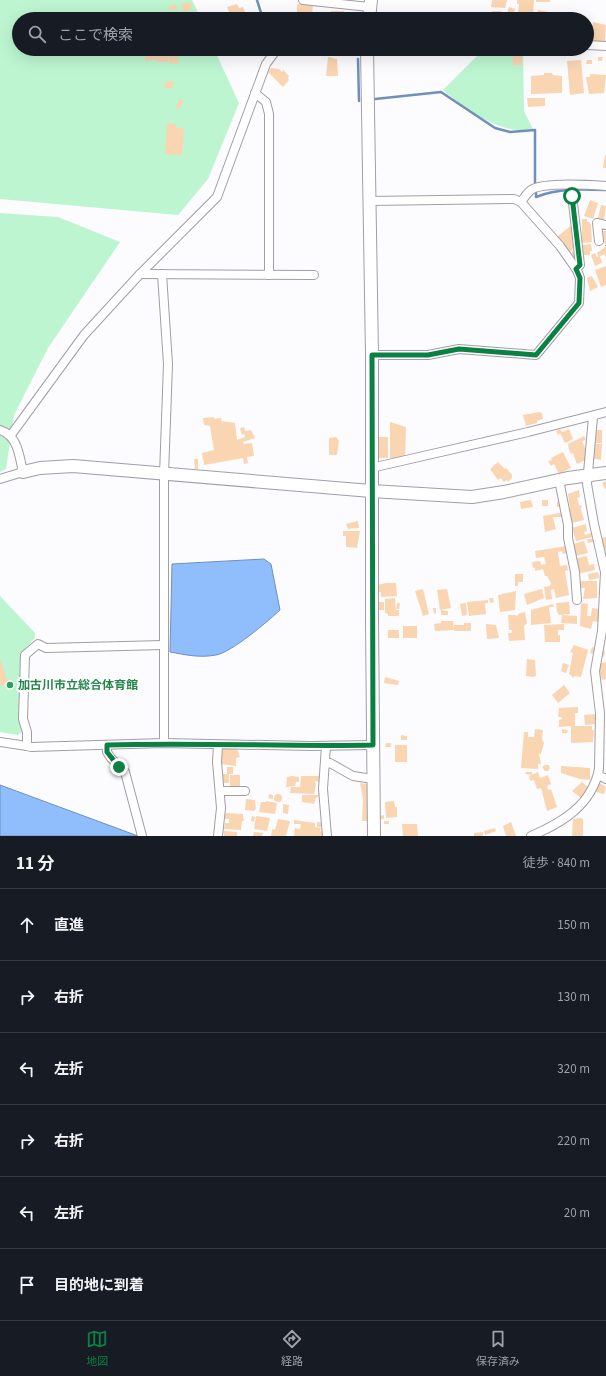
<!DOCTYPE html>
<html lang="ja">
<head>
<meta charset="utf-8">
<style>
  :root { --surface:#171b24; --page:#20242c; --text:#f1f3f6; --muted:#9ea1a6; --line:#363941; --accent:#0b8043 }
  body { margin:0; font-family:"Source Sans 3","Noto Sans JP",sans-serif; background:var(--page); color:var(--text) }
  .stop { position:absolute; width:12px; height:12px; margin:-9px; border:3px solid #0b8043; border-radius:50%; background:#fff }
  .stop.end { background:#0b8043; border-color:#fff; box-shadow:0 1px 4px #0008 }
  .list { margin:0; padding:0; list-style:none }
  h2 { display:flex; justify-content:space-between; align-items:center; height:52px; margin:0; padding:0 16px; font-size:17px }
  h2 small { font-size:13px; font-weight:400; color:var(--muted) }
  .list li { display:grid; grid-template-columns:26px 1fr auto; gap:12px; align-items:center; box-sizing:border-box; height:72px; padding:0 16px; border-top:1px solid var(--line) }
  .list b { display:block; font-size:15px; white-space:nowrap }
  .list em { font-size:13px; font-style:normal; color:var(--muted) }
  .icon { flex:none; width:22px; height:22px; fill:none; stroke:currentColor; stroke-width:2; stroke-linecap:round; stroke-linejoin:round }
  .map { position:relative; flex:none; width:606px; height:836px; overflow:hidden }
  .search { position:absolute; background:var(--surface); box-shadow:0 4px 16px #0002; left:12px; right:12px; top:12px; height:44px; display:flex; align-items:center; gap:10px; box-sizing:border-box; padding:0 14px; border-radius:22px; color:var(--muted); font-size:15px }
  .sheet { height:484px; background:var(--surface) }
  nav { display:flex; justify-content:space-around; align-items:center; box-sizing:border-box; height:56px; border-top:1px solid var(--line); background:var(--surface); font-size:11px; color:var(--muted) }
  nav a { display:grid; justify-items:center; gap:2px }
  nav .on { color:var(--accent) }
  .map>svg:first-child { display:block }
  .green { fill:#bdf5d1 }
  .water { fill:#90befc; stroke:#6f8fbc }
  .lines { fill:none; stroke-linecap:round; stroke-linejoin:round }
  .stream { stroke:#6f8fbc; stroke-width:2.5 }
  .building { fill:#f9d5b2 }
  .street-casing { stroke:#a29da8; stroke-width:10 }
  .secondary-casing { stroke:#a29da8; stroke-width:14 }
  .street { stroke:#fff; stroke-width:8 }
  .secondary { stroke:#fff; stroke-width:12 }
  .route { stroke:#0b8043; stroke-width:5 }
  .leisure-dot { fill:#2e9e5b; stroke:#fff; stroke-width:1.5 }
  .labels { text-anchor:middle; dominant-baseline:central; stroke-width:4; stroke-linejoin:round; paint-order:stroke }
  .leisure-label { font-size:12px; font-weight:bold; fill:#27864d; stroke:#fff; text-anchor:start }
</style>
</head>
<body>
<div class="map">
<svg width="606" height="836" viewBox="0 0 606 836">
  <rect width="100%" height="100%" fill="#fcfbfe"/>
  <g class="green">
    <polygon points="0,0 192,0 201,19 19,19 19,49 214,49 239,103 208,179 178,215 0,199"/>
    <path d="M 484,49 L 523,49 L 524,111 L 533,129 C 500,136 467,109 443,90 Z"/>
    <polygon points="0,213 58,217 120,242 48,348 14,415 6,469 0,472"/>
    <polygon points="0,596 35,633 35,638 22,652 20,719 22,732 18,735 0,732"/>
  </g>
  <g class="water">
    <path d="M 264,559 L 271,564 L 280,610 C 267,622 232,652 216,655 C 200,658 186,655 170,652 L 172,564 Z"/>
    <polygon points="0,785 138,836 0,836"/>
  </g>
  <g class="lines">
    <g class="stream">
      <polyline points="257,0 263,19"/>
      <polyline points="358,59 359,101"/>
      <polyline points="375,99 441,92 495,128 510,132 535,130 535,186"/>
      <path d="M 536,191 L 536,197 C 558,188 582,189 606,190"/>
    </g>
  </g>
  <g class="building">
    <polygon points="492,0 507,0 505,8 491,7"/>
    <polygon points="517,0 534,0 533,13 518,13 519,4 517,4"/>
    <rect x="536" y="0" width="14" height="2"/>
    <polygon points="190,2 192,9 184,12 181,4"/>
    <polygon points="176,4 177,9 169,10 169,6"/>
    <polygon points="237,4 239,8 243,7 248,19 232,19 227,7"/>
    <polygon points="297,4 313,6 312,14 308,14 308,19 295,19 296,14 303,13 297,12"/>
    <polygon points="509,7 515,9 513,15 507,13"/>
    <polygon points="538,10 549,12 548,17 543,16 543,19 537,19"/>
    <rect x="331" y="11" width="13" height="8"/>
    <polygon points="492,11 501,11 501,19 490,19"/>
    <polygon points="587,21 590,21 589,29 587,29"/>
    <polygon points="593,22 606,25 605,41 591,41"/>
    <polygon points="161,49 168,49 168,62 157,62 157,60 145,61 145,53 157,53 156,50"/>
    <polygon points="169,49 176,49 179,63 169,64"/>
    <rect x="226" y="49" width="5" height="7"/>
    <rect x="513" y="49" width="9" height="16"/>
    <polygon points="560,49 566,49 565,54 559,53"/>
    <polygon points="328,57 337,59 338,76 326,76"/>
    <polygon points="598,57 603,57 602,61 598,61"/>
    <polygon points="581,60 584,93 570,95 567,61"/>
    <polygon points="587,60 592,60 592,64 586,64"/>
    <polygon points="271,68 279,69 282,72 283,70 289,76 288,78 289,80 283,87 268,72"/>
    <polygon points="544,73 552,73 553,75 562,76 562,93 531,94 531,76 544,75"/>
    <polygon points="590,74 606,75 604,93 589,94 586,77 590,77"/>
    <rect x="165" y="81" width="8" height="7"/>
    <polygon points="527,98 545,98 545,106 528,107"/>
    <polygon points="180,99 184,101 179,109 175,107"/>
    <polygon points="167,123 176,124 176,127 184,129 182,155 165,154"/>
    <polygon points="605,155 606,155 606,168 603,168"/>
    <polygon points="590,200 598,203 593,219 584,216"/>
    <polygon points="601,205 606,206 604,220 606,222 600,221 601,219 598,218"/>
    <polygon points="582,219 587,219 587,222 589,222 591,225 592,242 582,243"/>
    <polygon points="574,223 575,240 572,242 576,246 570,252 566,248 570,245 566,248 557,237"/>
    <polygon points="603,231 606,231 606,258 604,254 599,257 597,253 605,247"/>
    <polygon points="591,244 592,251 590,251 590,255 583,255 582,245"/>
    <rect x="572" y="251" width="4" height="7"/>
    <polygon points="595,253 597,257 600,256 602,263 595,266 591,255"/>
    <polygon points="606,266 606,285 601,287 595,270"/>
    <polygon points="592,276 598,287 590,291 587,278"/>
    <polygon points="539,412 542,413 543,419 537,421 537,423 526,426 523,415"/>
    <polygon points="214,417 214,419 221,418 223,427 222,421 235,423 237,440 245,437 244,434 242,435 240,428 244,427 245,431 251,430 255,438 243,442 244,444 252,443 254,456 247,457 248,463 244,464 243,458 204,465 202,453 214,450 210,426 204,425 203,418"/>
    <polygon points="390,422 406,427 405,459 390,458"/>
    <polygon points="560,429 562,432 558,435 556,431"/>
    <polygon points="569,429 573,439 565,443 560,433"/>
    <polygon points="596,430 602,430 602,443 595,443"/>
    <polygon points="584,436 586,440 582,441 588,454 588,459 577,464 573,453 571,454 569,450 568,444"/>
    <rect x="376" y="437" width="12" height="21"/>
    <polygon points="329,438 336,437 339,441 337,455 329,455"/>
    <polygon points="594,444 602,444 601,460 592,458"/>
    <polygon points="563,452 571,468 559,474 554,464 551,466 548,461 552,460 551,458"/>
    <polygon points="194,459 198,459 198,469 195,469"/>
    <polygon points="498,462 505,469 506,468 512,475 512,478 508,482 507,480 504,482 501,478 498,480 490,469"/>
    <polygon points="606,481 606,489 605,489 602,483"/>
    <polygon points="579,490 580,497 577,498 579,505 582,506 581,509 584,520 572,523 568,508 570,508 568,494"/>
    <polygon points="531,500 533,507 521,509 520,502"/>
    <rect x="542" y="500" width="6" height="6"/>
    <polygon points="562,501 562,506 557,507 557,502"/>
    <polygon points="565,512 566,517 553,517 556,529 545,532 543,516"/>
    <polygon points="358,521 359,528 348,529 346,524"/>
    <polygon points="586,524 587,531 584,532 585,535 591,533 592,537 576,541 572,528"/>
    <polygon points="343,531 360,531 357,548 346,547 346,536 343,536"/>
    <polygon points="606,537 606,552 601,538"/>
    <polygon points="587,539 593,539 593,542 588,543"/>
    <polygon points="584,541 588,553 575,556 573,544"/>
    <polygon points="567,546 568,553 563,554 562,551 558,552 560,566 567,565 568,570 565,571 569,595 556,598 554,589 551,590 552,599 546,600 544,587 550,586 551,583 547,576 545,576 543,569 535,571 535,568 533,568 532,562 540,561 541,565 546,564 544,557 536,558 535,551"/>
    <polygon points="587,556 589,565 594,564 595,570 578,574 574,559"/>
    <polygon points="598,572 599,578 589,580 588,574"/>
    <polygon points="515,574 523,574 523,582 518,582 518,586 515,586"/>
    <polygon points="583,581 597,581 597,598 583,599 585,588 579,588 579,582"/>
    <polygon points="386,583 396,583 397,596 381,597 381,592 377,592 377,585"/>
    <polygon points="423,589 429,614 423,616 415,591"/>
    <polygon points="447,589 451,608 440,610 437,590"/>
    <polygon points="542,589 544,598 527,605 524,594"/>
    <polygon points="516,591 515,610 500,612 498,595"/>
    <polygon points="395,598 396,613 396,610 399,610 399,616 388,616 388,614 385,613 385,599"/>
    <polygon points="489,598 493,598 494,602 490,603"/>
    <polygon points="488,600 488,603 485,603 486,614 469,616 467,602"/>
    <rect x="378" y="602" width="6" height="8"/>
    <polygon points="569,602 570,614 559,615 557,612 556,603"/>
    <polygon points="397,603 400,603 399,609 396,609"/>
    <polygon points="466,603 467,615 462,616 460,604"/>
    <polygon points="581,603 588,604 587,616 591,616 592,608 600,609 599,622 593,621 591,629 580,626"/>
    <polygon points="553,604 554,607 549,607 551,623 531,625 531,610"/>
    <polygon points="433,608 436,608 436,613 434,614"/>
    <polygon points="441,610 448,611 448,615 441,615"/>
    <polygon points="525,612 527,623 524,626 525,640 509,641 508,633 512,633 512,630 509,630 508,615 516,615 517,617 518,614"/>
    <polygon points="562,615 577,616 577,624 561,623"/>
    <polygon points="441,621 453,621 454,630 435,631 434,624 441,623"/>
    <polygon points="464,623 471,623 471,631 454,631 454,625 464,625"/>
    <polygon points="486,624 496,625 499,638 487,639"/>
    <polygon points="564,624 564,630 558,630 558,635 560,635 560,642 545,642 544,625"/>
    <rect x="403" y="626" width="14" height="12"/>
    <rect x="388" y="630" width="11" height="8"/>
    <polygon points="574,645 588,650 581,677 574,676 574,678 569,674 573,653 570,652"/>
    <polygon points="592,647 595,648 594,654 590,653"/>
    <polygon points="602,651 605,651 604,657 601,656"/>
    <polygon points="0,658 8,683 0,686"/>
    <polygon points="527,659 535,660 536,676 533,677 526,676"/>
    <polygon points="606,662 606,679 602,680 598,664"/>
    <polygon points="563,663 569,665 566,673 561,671"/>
    <polygon points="385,677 399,681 398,685 384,683"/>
    <polygon points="564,685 570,693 558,703 552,695"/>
    <polygon points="578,707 578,713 575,713 575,726 592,726 592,730 594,730 593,742 571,743 571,726 559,727 559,720 562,719 562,717 558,717 559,708"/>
    <polygon points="595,714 596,724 585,725 584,715"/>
    <polygon points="535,729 543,730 542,739 544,743 541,754 539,754 541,764 538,764 538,769 521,768 524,732 528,732 528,737 534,737"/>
    <polygon points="562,729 568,730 567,733 562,733"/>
    <polygon points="401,735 407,736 407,740 401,740"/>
    <polygon points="386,743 391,743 391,747 385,747"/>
    <rect x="395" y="745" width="12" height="17"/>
    <polygon points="221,748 237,749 240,757 236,758 236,766 220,764"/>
    <polygon points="545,765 549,765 550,768 548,771 545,771 542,767"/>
    <polygon points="561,766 590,768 590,780 580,779 561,773"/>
    <polygon points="227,767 233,767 233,774 229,774 229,783 222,783 222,774 227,774"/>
    <polygon points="526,772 532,772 532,775 525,774"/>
    <polygon points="538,772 540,778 548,775 551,784 547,786 548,790 551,789 557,807 547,811 541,788 537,789 534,780 530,781 529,776"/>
    <rect x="230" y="775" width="10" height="12"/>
    <polygon points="292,776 299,777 299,782 296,782 295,786 286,787 287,777"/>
    <polygon points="301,776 319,776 319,782 315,781 316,785 314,794 290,793 291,787 300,787"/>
    <polygon points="582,782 588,787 581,798 572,791"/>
    <polygon points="598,782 606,787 604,794 596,792"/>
    <polygon points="360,783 368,784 368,821 362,821 363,799"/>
    <polygon points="269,794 273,795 273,799 268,798"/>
    <circle cx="278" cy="798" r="4"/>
    <polygon points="302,795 319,795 319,796 316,798 314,804 309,803 302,802"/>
    <polygon points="246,799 255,800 256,809 254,811 245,810"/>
    <polygon points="266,801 277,803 275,814 259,812 261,802 266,802"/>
    <polygon points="394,801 395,807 397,807 397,817 386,818 385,802"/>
    <polygon points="283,804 289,805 288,814 283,813"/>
    <polygon points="225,813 243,814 244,821 242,821 241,830 224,829 225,823 229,823 229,819 225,819"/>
    <polygon points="384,815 384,819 380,819 380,816"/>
    <polygon points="252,816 255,817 254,822 251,821"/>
    <polygon points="256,816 270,818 267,831 254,829"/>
    <polygon points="580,818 583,819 583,836 572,836 573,819"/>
    <polygon points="278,819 290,821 286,836 271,836 272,829 275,830"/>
    <polygon points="294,820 315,823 315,827 321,828 320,831 323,832 322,836 294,836 295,828 300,829 301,824 294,824"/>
    <rect x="384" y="821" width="5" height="3"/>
    <polygon points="317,822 323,823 322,827 317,827"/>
    <polygon points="511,822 516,836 506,836 503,826"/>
    <polygon points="402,824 417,824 418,836 403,836"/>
    <polygon points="495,828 496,831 485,835 484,831"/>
    <polygon points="224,831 237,832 237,836 224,836"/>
    <polygon points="254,832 263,833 262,836 253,836"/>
    <polygon points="483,832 483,836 474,836 474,833"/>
  </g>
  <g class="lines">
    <g class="street-casing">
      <g id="street">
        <polyline points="303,0 369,7"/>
        <polyline points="587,45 606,46"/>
        <polyline points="255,93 266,102 269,114 269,275"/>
        <polyline points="571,185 580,265 576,269"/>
        <path d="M 369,201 L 514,199 L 521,202 C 524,198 527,193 531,190 C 542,182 592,185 606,186"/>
        <polyline points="599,241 597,223 606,225"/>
        <polyline points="140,274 314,275"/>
        <polyline points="162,274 168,364 164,475 164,743"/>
        <polyline points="372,355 428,355 459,349 536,355 579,303 580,278 577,270 560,246 521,202"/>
        <path d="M 0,430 C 18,436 19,455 23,472 L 0,479"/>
        <polyline points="11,435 84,335 140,274 217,197 266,64 277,49"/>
        <polyline points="371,468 528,432 606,412"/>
        <polyline points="559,480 568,525 568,538 575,572 577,600"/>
        <polyline points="163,645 46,648 38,644 25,655 23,719 27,732 27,746 31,747 164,743 311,746 373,745"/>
        <polyline points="0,742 27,746"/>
        <polyline points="107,745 107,752 111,758 125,772 142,836"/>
        <polyline points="218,745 217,762 221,808 218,836"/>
        <polyline points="326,746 323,789 327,836"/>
        <polyline points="325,764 330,763 353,776 373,779"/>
        <polyline points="598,775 606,779"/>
        <polyline points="220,791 245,791"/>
        <path d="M 531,836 C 562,823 592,805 599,769 L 600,713 L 595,671 L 602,631 L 605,572 L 594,524 L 587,484 L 593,417"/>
      </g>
    </g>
    <g class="secondary-casing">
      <g id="secondary">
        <polyline points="369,19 371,0"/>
        <polyline points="367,49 372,355 372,619 374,836"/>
        <polyline points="23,472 40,468 73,466 371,491 472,497 504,492 568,478 606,473"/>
      </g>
    </g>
    <use href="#street" class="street"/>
    <use href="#secondary" class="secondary"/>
  </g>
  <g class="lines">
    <path class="route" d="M 119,767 L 107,752 L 107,745 C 196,742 284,747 373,745 L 372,355 L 428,355 L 459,349 L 536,355 L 579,303 L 580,278 L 576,269 L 580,265 L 572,196"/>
  </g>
  <circle class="leisure-dot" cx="10" cy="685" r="4"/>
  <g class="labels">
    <g class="leisure-label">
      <text x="18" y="685">加古川市立総合体育館</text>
    </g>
  </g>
</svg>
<div class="stop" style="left:572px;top:196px"></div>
<div class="stop end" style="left:119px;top:767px"></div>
<div class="search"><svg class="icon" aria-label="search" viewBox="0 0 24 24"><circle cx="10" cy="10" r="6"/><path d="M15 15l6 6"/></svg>ここで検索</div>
</div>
<section class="sheet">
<h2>11 分<small>徒歩 · 840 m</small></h2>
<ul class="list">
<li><svg class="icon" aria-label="ahead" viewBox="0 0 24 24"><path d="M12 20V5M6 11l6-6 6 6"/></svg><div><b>直進</b></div><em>150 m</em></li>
<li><svg class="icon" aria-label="right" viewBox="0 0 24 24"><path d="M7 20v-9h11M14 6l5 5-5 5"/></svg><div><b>右折</b></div><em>130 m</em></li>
<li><svg class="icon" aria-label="left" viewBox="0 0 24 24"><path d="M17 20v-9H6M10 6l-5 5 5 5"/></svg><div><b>左折</b></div><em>320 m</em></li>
<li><svg class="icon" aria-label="right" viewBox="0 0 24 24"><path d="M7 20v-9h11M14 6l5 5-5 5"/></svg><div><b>右折</b></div><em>220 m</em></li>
<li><svg class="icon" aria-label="left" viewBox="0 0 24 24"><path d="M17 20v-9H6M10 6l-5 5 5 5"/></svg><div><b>左折</b></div><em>20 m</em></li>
<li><svg class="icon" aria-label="arrive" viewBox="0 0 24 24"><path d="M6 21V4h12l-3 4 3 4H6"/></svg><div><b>目的地に到着</b></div></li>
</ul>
</section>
<nav>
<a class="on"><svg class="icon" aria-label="map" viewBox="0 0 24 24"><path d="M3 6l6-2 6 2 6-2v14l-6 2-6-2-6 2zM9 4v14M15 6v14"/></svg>地図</a>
<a><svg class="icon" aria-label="directions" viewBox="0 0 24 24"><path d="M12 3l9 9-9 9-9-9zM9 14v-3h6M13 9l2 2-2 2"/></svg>経路</a>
<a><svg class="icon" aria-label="saved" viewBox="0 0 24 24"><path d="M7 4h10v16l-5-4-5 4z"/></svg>保存済み</a>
</nav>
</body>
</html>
